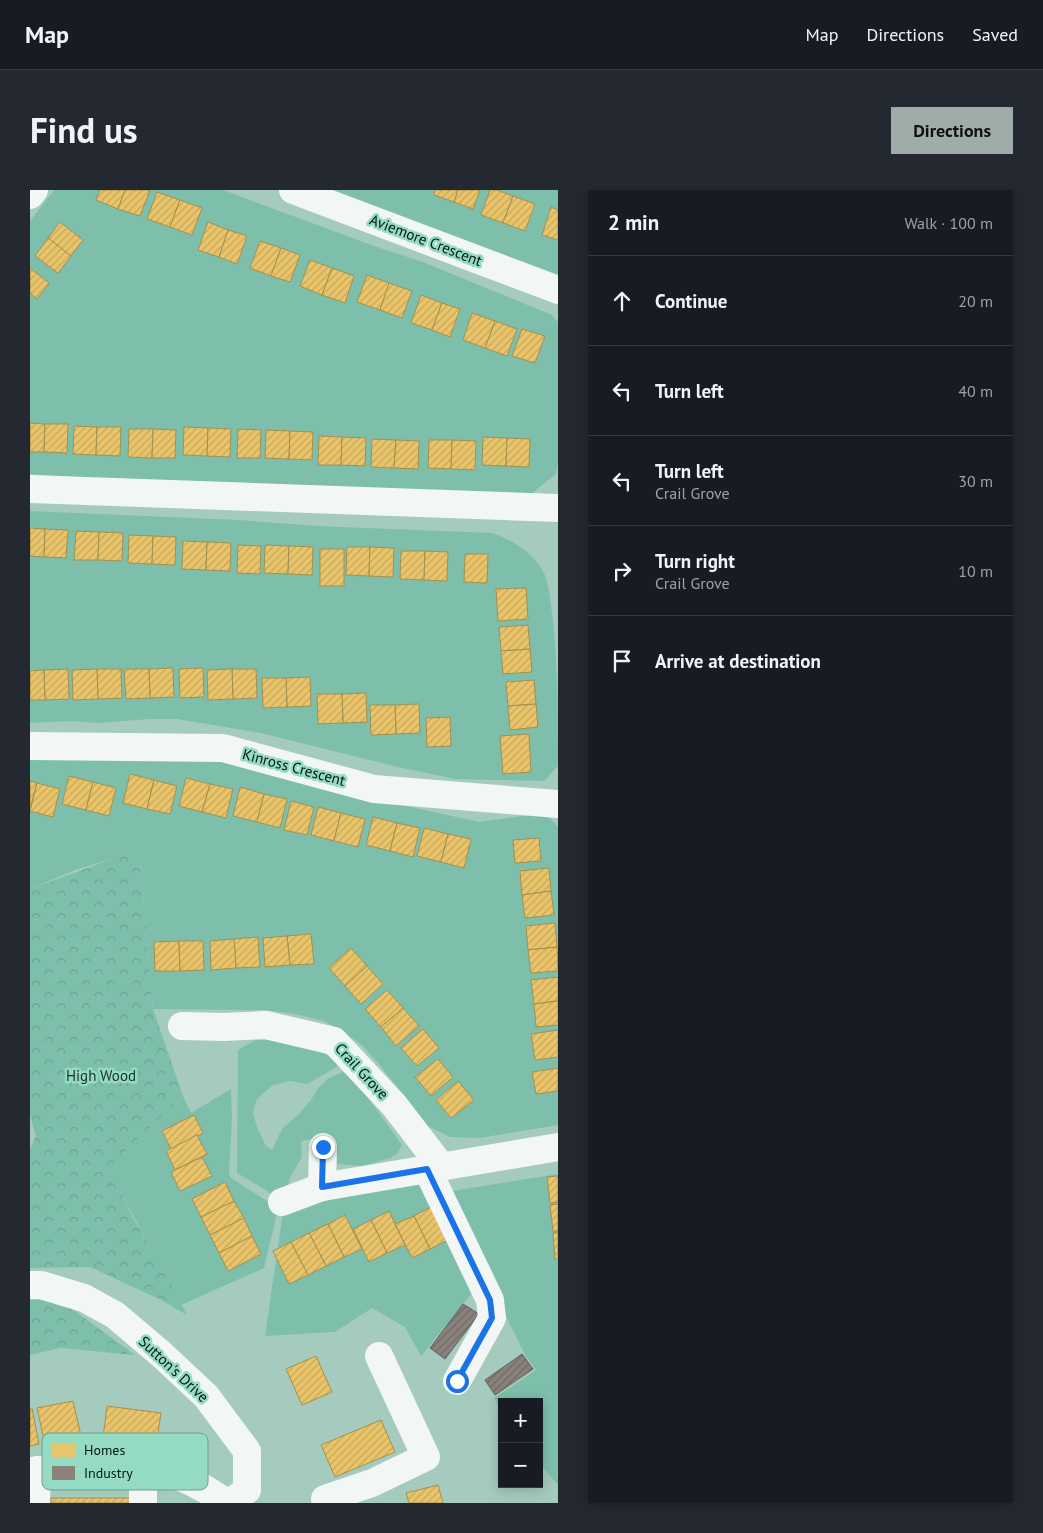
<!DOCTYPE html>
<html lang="en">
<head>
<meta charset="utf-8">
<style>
  :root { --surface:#171b24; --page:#242831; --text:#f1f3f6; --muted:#9ea1a6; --line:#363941; --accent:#9facaa }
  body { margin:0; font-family:"PT Sans",sans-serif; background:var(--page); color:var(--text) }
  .controls { position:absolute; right:15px; bottom:15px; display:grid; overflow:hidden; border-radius:0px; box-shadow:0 2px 12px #0003 }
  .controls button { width:45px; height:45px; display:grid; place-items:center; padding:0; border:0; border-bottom:1px solid var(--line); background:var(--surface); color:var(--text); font:25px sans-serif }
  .stop { position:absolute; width:15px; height:15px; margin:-11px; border:4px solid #1a73e8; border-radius:50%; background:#fff }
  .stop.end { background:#1a73e8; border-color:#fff; box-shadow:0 1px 5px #0008 }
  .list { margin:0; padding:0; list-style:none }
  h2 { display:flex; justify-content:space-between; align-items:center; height:65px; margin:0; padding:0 20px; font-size:21px }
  h2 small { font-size:16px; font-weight:400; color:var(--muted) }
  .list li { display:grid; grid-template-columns:32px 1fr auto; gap:15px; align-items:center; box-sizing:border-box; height:90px; padding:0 20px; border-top:1px solid var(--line) }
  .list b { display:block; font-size:19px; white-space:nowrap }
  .list p { margin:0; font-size:16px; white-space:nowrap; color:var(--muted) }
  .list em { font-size:16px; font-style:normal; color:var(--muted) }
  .icon { flex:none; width:28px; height:28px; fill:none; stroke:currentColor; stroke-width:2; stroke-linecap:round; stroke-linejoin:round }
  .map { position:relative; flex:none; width:528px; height:1313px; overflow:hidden; border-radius:0px }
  header { display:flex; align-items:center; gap:30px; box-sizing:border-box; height:70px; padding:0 25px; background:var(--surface); border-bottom:1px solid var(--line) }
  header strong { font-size:24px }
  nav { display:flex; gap:28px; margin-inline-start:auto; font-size:18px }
  .intro { display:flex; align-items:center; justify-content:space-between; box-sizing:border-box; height:120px; padding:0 30px }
  h1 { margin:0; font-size:35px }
  .button { padding:12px 22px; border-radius:0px; background:var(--accent); color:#111; font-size:18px; font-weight:700 }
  main { display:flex; gap:30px; padding:0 30px }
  aside { flex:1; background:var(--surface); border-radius:0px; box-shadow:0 2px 12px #0003 }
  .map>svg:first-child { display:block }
  .green { fill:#7ebfac }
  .forest { fill:url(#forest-crowns) }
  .homes { fill:url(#homes-hatch); stroke:#a3904f }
  .industry { fill:url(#industry-hatch); stroke:#61615b }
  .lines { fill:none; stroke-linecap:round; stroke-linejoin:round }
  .minor { stroke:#f2f7f5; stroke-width:28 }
  .route { stroke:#1a73e8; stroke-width:6 }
  .labels { text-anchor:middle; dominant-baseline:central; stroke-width:5; stroke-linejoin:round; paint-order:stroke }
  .street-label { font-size:15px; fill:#00160f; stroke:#95dbc4 }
  .park-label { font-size:15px; fill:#173029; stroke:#95dbc4 }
  .key { fill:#95dbc4; stroke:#68a08e; stroke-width:1 }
  .key-label { font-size:14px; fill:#00160f }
</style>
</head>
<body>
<header>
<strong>Map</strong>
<nav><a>Map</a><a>Directions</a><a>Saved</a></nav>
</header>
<div class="intro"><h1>Find us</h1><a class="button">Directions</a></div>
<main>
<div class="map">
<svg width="528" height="1313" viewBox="0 0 528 1313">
  <defs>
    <pattern id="forest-crowns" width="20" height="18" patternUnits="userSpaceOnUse" patternTransform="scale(1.25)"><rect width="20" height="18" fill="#7ebfac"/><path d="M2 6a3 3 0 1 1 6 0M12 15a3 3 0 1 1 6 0" fill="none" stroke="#6ba393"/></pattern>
    <pattern id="homes-hatch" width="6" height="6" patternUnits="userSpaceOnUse" patternTransform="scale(1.25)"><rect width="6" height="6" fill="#e9c46a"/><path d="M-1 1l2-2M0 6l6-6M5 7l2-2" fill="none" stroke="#c6a85b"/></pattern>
    <pattern id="industry-hatch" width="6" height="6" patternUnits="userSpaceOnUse" patternTransform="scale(1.25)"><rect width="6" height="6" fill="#8a817c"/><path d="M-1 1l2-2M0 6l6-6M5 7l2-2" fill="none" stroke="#6e6964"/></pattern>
  </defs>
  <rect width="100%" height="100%" fill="#a5cbbe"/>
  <g class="green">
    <polygon points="24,0 193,0 344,56 393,72 522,125 528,132 528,271 526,284 496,308 121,292 0,284 0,31"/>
    <polygon points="294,0 528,0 528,89"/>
    <path d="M 0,321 L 208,330 L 287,336 L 462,343 C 480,349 497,359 509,375 C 518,386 519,401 521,415 C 528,468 528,523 528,576 L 514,591 L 425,589 L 368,577 L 231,543 L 147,529 L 120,529 L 68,533 L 41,531 L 0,533 Z"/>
    <polygon points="161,567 211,575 345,609 449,632 515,623 528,637 528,935 449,948 420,947 398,936 349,874 332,855 313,842 294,831 265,824 236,820 123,819 109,661 45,680 0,699 0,568"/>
    <path d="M 250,849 C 274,855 291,858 310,875 L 277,894 L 260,891 L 243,895 L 227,909 L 223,923 L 227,937 L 236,956 L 242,960 L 252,939 L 269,924 L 281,910 L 288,898 L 299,888 L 315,881 L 323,887 L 372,955 L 367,964 L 360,968 L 332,976 L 307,974 L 293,960 L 289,948 L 271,951 L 272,967 L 260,987 L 257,999 L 244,1005 L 207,983 L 208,860 L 226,850 Z"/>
    <path d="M 201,899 L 202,928 L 199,983 L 201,988 L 245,1016 L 248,1019 L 234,1078 L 151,1115 C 128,1068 100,1024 78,976 L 153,906 L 161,923 Z"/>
    <polygon points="528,984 528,1295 509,1273 509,1212 472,1212 472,1222 464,1208 506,1180 495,1165 415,1002"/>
    <polygon points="394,992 446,1098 391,1166 375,1137 342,1118 305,1142 235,1146 254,1015 286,1013"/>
  </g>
  <g class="forest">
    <polygon points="109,661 123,819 153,906 79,976 103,1028 130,1073 157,1125 131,1110 60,1077 0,1078 0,959 6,946 0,926 0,699 82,669 86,663"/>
    <polygon points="0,1110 30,1110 105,1165 30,1158 0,1165"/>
  </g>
  <g class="homes">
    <polygon points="70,0 95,0 88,19 66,10"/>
    <polygon points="95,0 120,0 110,26 88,19"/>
    <polygon points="405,0 428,0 424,12 404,5"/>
    <polygon points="428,0 450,0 443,19 424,12"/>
    <polygon points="460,0 467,0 483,6 473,33 451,25"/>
    <polygon points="127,2 150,10 140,37 117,29"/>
    <polygon points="483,6 505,14 495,41 473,33"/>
    <polygon points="150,10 172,18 162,45 140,37"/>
    <polygon points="521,17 528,20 528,50 512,45"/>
    <polygon points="30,32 53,50 41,66 18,48"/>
    <polygon points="178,32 198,40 189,67 168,60"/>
    <polygon points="198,40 217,46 207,74 189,67"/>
    <polygon points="18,48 41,66 28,83 5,66"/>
    <polygon points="230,51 251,58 241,86 220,78"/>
    <polygon points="251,58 270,65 260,92 241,86"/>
    <polygon points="280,70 302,78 292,105 270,96"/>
    <polygon points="0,78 19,93 7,109 0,103"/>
    <polygon points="302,78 324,86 315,113 292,105"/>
    <polygon points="337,85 359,93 350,120 327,112"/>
    <polygon points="359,93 382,101 372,128 350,120"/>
    <polygon points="391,105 412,113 402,140 381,133"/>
    <polygon points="412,113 430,119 420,147 402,140"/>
    <polygon points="442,123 465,131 455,158 433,150"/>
    <polygon points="465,131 487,139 477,166 455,158"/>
    <polygon points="492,139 515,146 505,173 482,166"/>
    <polygon points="0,233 15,234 14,262 0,262"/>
    <polygon points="15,234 38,234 37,263 14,262"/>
    <polygon points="44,236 67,237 66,265 43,264"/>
    <polygon points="67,237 91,237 90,266 66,265"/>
    <polygon points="154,237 178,238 177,266 153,265"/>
    <polygon points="178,238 201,239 200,267 177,266"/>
    <polygon points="99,239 123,239 122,268 98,267"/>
    <polygon points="123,239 146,240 145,268 122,268"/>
    <polygon points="208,239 231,240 230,268 207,268"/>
    <polygon points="236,240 260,241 259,269 235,268"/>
    <polygon points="260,241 283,242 282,270 259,269"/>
    <polygon points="289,246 312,247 311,275 288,275"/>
    <polygon points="312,247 336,248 335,276 311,275"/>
    <polygon points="453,247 477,248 476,276 452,275"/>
    <polygon points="477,248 500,249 499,277 476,276"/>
    <polygon points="342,249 366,250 364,278 341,277"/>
    <polygon points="366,250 389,251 388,279 364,278"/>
    <polygon points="399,250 422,250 421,279 398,278"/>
    <polygon points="422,250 446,251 445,280 421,279"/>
    <polygon points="0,338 15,339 14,367 0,366"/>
    <polygon points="15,339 38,340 36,368 14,367"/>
    <polygon points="46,341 69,342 68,370 44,370"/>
    <polygon points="69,342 93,343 92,371 68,370"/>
    <polygon points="99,345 123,346 122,374 98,373"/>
    <polygon points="123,346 146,347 145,375 122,374"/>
    <polygon points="153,351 177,352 176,380 152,379"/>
    <polygon points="177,352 201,353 200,381 176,380"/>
    <polygon points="208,355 231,356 230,384 207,383"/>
    <polygon points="235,355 259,356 258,384 234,383"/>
    <polygon points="259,356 283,357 282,385 258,384"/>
    <polygon points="317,357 340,357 339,386 316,385"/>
    <polygon points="340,357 364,358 363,387 339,386"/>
    <rect x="290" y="359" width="24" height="37"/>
    <polygon points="371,361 395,361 394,390 370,389"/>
    <polygon points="395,361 418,362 417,391 394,390"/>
    <polygon points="435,364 458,364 457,393 434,392"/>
    <polygon points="496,398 498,429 468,431 466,399"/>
    <polygon points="498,435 500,459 471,461 469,437"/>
    <polygon points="500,459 502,482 473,484 471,461"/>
    <polygon points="143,478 144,507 120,508 119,479"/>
    <polygon points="173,478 174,507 150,508 149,479"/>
    <polygon points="38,479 39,509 15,510 14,480"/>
    <polygon points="67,479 91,479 92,508 68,509"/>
    <polygon points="67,479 68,509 43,510 42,480"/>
    <polygon points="94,479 119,479 120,508 96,509"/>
    <polygon points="202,479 226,479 227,508 203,509"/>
    <polygon points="202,479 203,509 178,510 177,480"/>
    <polygon points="14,480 15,510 0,510 0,481"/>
    <polygon points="280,487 281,516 257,517 256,488"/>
    <polygon points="232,488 256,488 257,517 233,518"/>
    <polygon points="504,490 506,514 478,516 476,492"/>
    <polygon points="336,503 337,532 313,533 312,504"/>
    <polygon points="287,504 312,504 313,533 288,534"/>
    <polygon points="389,514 390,543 366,544 365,515"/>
    <polygon points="506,514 508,537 480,540 478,516"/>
    <polygon points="340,515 365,515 366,544 341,545"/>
    <polygon points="420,527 421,556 397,557 396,528"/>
    <polygon points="499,544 501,582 473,584 470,546"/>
    <polygon points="100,584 124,590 117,619 93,613"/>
    <polygon points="39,586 63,592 56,620 32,614"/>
    <polygon points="156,588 180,594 172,622 149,616"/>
    <polygon points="124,590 147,596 140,624 117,619"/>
    <polygon points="0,591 7,593 0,619"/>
    <polygon points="63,592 86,598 79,626 56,620"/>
    <polygon points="7,593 30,599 23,627 0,621"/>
    <polygon points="180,594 203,599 196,628 172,622"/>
    <polygon points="210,597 234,604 227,632 203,626"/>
    <polygon points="234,604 257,609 250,638 227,632"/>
    <polygon points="261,611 284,617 277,645 254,640"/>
    <polygon points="288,617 311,623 304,651 281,645"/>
    <polygon points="311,623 335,629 328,657 304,651"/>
    <polygon points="343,627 367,633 360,661 336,655"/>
    <polygon points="367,633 390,638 383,667 360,661"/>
    <polygon points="394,638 418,644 411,672 387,666"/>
    <polygon points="418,644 441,649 434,678 411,672"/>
    <polygon points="509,648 511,671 485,673 483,650"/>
    <polygon points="519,678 521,701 492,705 490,681"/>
    <polygon points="521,701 524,725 495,728 492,705"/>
    <polygon points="525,733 527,757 498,760 496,736"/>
    <polygon points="281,744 284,774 260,775 257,746"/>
    <polygon points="257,746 260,775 235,777 233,748"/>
    <polygon points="228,747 230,777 206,778 204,749"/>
    <polygon points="204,749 206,778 181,780 180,751"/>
    <polygon points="149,751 150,781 125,781 124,752"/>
    <polygon points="149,751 173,751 174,780 150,781"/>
    <polygon points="527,757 528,781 501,783 498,760"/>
    <polygon points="321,758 337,776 315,796 299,778"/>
    <polygon points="337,776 353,794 331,814 315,796"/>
    <polygon points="528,787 528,811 504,814 501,790"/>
    <polygon points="357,800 373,818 351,837 335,819"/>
    <polygon points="528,811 528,835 506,837 504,814"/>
    <polygon points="373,818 389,836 366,856 351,837"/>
    <polygon points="393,839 409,858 387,876 371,858"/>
    <polygon points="528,840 528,867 505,870 501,844"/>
    <polygon points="408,869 423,887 401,906 385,887"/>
    <polygon points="528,878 528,901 506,904 502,882"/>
    <polygon points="428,891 444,910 421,928 406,910"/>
    <polygon points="164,925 173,943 141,959 132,941"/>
    <polygon points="167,945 177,964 145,980 136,961"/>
    <polygon points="172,967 182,986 150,1001 141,982"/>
    <polygon points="528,986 528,1012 520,1013 517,987"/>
    <polygon points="195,992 204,1011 171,1027 162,1009"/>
    <polygon points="204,1011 214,1028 180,1045 171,1027"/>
    <polygon points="528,1014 528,1041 523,1041 520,1015"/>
    <polygon points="401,1017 418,1050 400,1059 384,1026"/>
    <polygon points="359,1021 375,1055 357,1063 341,1030"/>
    <polygon points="315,1025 332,1059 314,1067 298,1034"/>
    <polygon points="384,1026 400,1059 382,1068 365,1034"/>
    <polygon points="214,1028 222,1046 189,1063 180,1045"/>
    <polygon points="341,1030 357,1063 339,1072 323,1039"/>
    <polygon points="298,1034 314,1067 296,1076 279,1043"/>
    <polygon points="279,1043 296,1076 278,1085 261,1052"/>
    <polygon points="523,1043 528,1043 528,1069 525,1069"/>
    <polygon points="222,1046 231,1064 198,1081 189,1063"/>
    <polygon points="261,1052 278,1085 259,1094 243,1061"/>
    <polygon points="286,1166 302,1202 272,1215 256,1179"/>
    <polygon points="43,1211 51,1246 15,1254 7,1218"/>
    <polygon points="77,1216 131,1223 126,1256 73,1248"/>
    <polygon points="2,1218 9,1254 0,1256 0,1219"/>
    <polygon points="351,1230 365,1262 305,1287 291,1255"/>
    <polygon points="408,1295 413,1313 379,1313 376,1303"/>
    <rect x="21" y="1308" width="79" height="5"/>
  </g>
  <g class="industry">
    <polygon points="433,1114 449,1124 415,1169 400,1158"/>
    <polygon points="492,1164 503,1179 465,1205 455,1190"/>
  </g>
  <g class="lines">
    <g class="minor">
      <polyline points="263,0 528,100"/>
      <polyline points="0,5 4,0"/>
      <polyline points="0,299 528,318"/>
      <polyline points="0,556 193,558 344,599 528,614"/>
      <polyline points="152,836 194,837 236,835 304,851 364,915 411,976"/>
      <polyline points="397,979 460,1110 462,1128 427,1191"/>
      <polyline points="292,997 293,957"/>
      <polyline points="252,1012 292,997 528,957"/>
      <polyline points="0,1095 11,1095 54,1108 85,1125 131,1164 176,1206 217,1261 217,1300 200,1313"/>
      <path d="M 0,1282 C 48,1273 103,1270 150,1287 C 167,1293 182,1303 197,1313"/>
      <polyline points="295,1309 342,1293 396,1267 349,1166"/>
      <polyline points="6,1313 7,1280"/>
      <polyline points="113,1313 113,1278"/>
    </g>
  </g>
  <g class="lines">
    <polyline class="route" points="293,957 292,997 397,979 460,1110 462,1128 427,1191"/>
  </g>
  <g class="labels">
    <g class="street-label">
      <text transform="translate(396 50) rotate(21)">Aviemore Crescent</text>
      <text transform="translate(264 577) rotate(15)">Kinross Crescent</text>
      <text transform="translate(332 881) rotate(47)">Crail Grove</text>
      <text transform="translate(144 1179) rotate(43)">Sutton's Drive</text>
    </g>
    <g class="park-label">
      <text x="71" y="885">High Wood</text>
    </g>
  </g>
  <rect x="12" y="1243" width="166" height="57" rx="8" class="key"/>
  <rect x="22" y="1254" width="23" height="13" fill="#e9c46a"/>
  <rect x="22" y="1276" width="23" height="14" fill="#8a817c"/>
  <g class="key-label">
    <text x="54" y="1265">Homes</text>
    <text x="54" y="1288">Industry</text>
  </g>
</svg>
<div class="controls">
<button>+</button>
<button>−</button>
</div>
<div class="stop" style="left:427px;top:1191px"></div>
<div class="stop end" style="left:293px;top:957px"></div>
</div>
<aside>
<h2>2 min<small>Walk · 100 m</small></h2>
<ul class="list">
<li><svg class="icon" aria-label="ahead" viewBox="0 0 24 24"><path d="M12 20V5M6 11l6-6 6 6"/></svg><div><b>Continue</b></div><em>20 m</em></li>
<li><svg class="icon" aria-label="left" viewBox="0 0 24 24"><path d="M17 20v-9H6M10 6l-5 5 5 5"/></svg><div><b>Turn left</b></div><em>40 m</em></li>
<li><svg class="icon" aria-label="left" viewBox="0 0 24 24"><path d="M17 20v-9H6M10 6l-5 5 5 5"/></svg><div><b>Turn left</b><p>Crail Grove</p></div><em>30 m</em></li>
<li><svg class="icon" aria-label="right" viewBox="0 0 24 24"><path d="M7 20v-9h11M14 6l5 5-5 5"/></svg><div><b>Turn right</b><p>Crail Grove</p></div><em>10 m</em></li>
<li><svg class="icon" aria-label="arrive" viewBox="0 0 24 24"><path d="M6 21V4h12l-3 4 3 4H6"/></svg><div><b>Arrive at destination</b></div></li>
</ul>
</aside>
</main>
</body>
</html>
